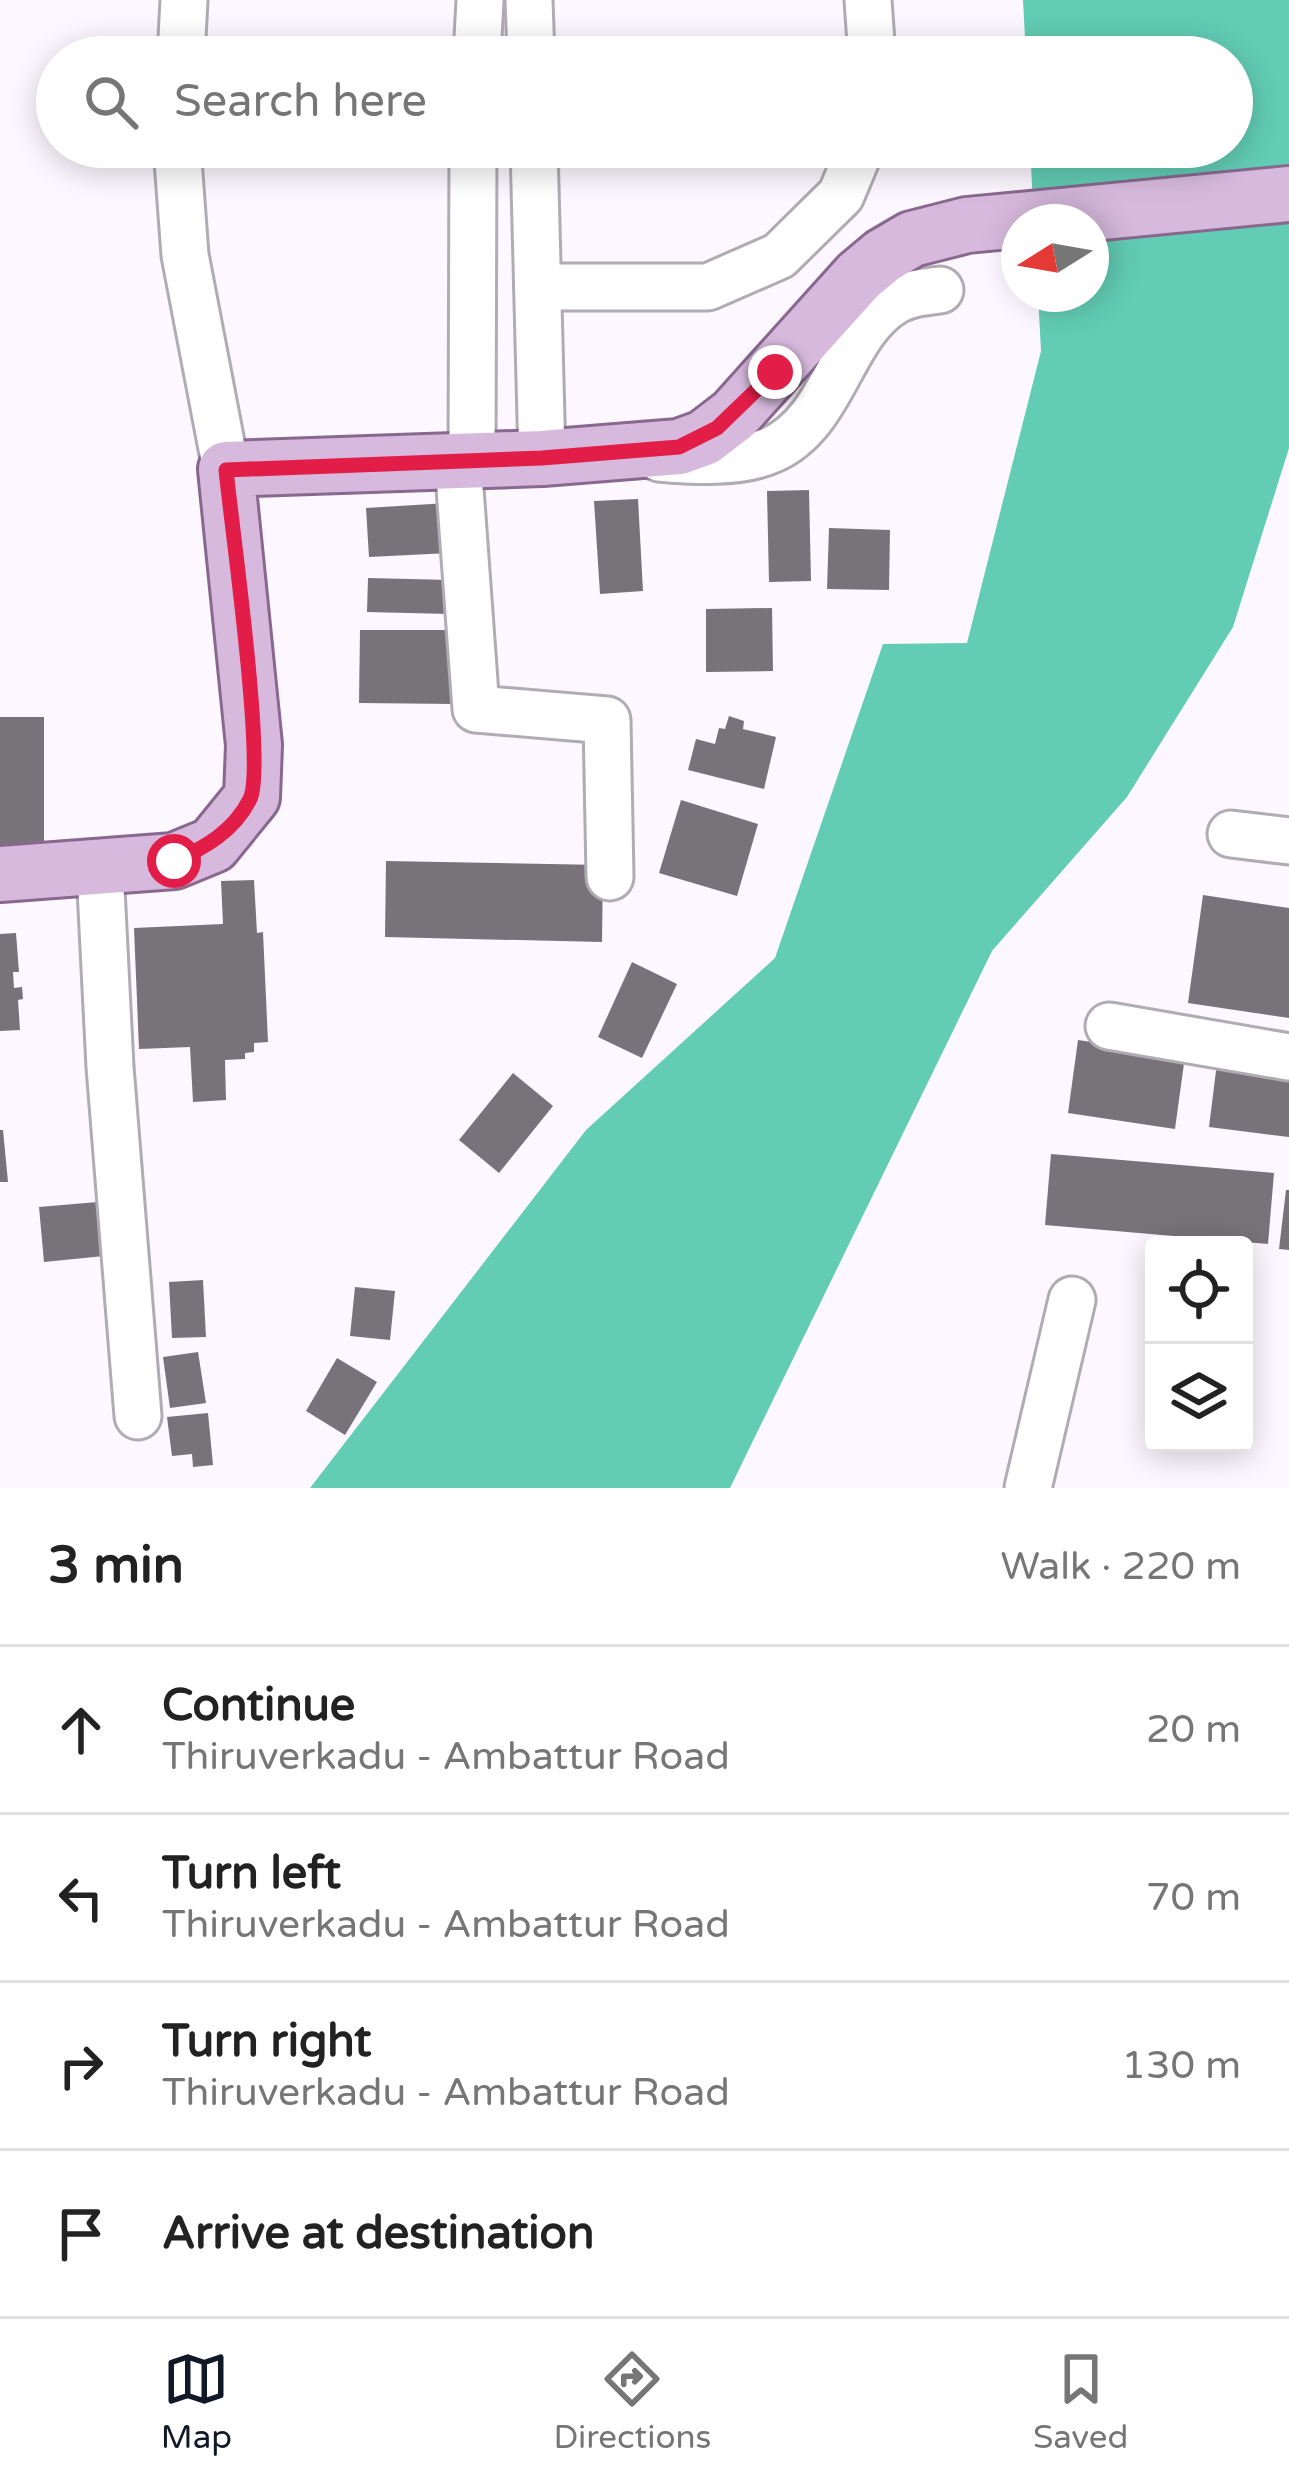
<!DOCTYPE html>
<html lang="en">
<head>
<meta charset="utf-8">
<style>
  :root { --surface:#fff; --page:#f6f6f6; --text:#222; --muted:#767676; --line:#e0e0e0; --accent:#111827 }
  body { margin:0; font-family:"Varela Round",sans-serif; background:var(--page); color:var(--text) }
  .controls { position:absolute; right:36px; bottom:36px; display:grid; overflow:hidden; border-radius:12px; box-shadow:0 6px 30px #0003 }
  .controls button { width:108px; height:108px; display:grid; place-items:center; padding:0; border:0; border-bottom:3px solid var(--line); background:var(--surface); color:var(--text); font:60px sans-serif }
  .compass { position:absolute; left:1001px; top:204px; width:108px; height:108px; border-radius:50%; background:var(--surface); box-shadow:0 6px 30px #0003; rotate:259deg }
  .stop { position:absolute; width:36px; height:36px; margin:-27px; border:9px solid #e11d48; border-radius:50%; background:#fff }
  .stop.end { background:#e11d48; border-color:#fff; box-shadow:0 3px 12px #0008 }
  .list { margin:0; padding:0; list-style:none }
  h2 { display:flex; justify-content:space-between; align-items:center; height:156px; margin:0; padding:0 48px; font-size:51px }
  h2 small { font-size:39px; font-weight:400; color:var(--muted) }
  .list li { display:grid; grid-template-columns:78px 1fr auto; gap:36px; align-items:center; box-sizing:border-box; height:168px; padding:0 48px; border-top:3px solid var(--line) }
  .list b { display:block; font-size:45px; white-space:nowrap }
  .list p { margin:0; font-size:39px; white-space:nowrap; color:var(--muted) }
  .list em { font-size:39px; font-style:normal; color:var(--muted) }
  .icon { flex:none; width:66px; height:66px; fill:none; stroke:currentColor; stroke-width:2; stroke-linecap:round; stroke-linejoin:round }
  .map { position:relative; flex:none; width:1289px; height:1488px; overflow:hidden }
  .search { position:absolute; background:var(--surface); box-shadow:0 6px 30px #0003; left:36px; right:36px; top:36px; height:132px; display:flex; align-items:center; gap:30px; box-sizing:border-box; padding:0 42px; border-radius:66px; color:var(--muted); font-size:45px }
  .sheet { height:828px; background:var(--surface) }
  nav { display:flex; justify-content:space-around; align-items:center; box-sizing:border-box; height:168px; border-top:3px solid var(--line); background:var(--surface); font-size:33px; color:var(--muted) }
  nav a { display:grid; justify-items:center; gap:6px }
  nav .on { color:var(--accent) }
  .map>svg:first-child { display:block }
  .water { fill:#62ccb4 }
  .building { fill:#787279 }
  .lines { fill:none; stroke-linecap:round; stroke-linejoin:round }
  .minor-casing { stroke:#b1abb3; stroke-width:51 }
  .major-casing { stroke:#896890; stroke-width:60 }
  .minor { stroke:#fff; stroke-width:45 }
  .major { stroke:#d7b9dd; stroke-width:54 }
  .route { stroke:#e11d48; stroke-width:15 }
</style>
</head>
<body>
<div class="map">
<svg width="1289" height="1488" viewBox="0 0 1289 1488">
  <rect width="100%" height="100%" fill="#fdf8ff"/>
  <polygon class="water" points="1023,0 1289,0 1289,448 1233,627 1127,797 992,951 730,1488 310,1488 586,1130 775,958 883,644 967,643 1041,351 1038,294 1091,294 1091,222 1034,222 1030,147 1232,147 1232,57 1026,57"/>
  <g class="building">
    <polygon points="809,490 811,581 769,582 767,491"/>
    <polygon points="638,499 643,591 600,594 594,501"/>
    <polygon points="448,503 450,553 369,557 366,508"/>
    <polygon points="829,528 890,530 889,590 827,589"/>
    <polygon points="368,578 451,580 449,614 367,612"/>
    <polygon points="772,608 773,671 706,672 706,609"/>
    <polygon points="360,630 454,630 454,704 359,703"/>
    <polygon points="729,716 744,721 743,729 776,737 764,789 688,770 696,739 715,744 719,728 725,729"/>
    <rect x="0" y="717" width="44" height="134"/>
    <polygon points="681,800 758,824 737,896 659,873"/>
    <polygon points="386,861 603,865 602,942 385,937"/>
    <polygon points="254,880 257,933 263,932 268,1042 254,1043 254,1052 245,1053 245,1059 225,1060 226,1100 193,1102 190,1047 139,1049 134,928 223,924 221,881"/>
    <polygon points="1203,895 1289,908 1289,1018 1188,1003"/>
    <polygon points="16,933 19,972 13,972 14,988 22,987 23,999 18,1000 20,1030 0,1031 0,934"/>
    <polygon points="632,962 677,984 642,1058 598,1037"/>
    <polygon points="1078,1040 1185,1056 1175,1129 1068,1113"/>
    <polygon points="1217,1063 1289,1072 1289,1137 1209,1127"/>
    <polygon points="513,1073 553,1106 499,1173 459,1140"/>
    <polygon points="0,1130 3,1130 8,1182 0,1182"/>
    <polygon points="1051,1154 1274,1173 1268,1244 1045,1225"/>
    <polygon points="1286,1190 1289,1190 1289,1250 1279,1249"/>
    <polygon points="109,1201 114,1255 44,1262 39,1207"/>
    <polygon points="203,1280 206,1337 172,1338 169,1282"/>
    <polygon points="355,1287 395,1291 390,1340 350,1336"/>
    <polygon points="198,1352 206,1403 170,1408 163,1357"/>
    <polygon points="337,1358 377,1382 345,1435 306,1411"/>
    <polygon points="208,1413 213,1465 193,1467 192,1454 172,1456 167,1417"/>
  </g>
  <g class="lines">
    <g class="minor-casing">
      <g id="minor">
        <polyline points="529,0 531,57"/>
        <polyline points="868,0 872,57"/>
        <polyline points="181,57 184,0"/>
        <polyline points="477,57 480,0"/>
        <polyline points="177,147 185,255 226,469"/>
        <polyline points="534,147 542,458"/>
        <polyline points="538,287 708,287 779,256 841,195 861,147"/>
        <path d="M 659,458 C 693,461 739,464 771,450 C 835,422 840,333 895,301 C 909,293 924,292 940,290"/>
        <polyline points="458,461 476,709 607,720 610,877"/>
        <polyline points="472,461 473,147"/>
        <polyline points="1231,834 1289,841"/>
        <polyline points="100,869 110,1067 138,1416"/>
        <polyline points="1109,1026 1289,1057"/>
        <polyline points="1028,1488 1072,1300"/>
      </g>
    </g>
    <g class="major-casing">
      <polyline id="major" points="0,874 174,861 213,845 252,797 254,745 226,469 542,458 679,447 704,438 734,415 859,276 883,256 912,239 967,225 1289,194"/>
    </g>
    <use href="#minor" class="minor"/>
    <use href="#major" class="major"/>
  </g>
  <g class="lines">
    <path class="route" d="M 174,861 C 205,848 234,831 250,799 C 266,767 231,522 226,470 L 542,458 L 679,447 L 717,428 L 775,372"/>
  </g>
</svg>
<div class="controls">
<button><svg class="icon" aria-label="locate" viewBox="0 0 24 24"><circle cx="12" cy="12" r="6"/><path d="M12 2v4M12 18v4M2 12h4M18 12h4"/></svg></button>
<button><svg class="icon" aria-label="layers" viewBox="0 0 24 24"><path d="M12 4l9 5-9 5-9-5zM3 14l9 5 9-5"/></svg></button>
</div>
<svg class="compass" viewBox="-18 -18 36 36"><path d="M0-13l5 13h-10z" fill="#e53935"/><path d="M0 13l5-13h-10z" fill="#767676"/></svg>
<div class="stop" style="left:174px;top:861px"></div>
<div class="stop end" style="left:775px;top:372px"></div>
<div class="search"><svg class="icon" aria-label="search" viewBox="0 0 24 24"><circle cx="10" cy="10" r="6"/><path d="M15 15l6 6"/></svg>Search here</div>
</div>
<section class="sheet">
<h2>3 min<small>Walk · 220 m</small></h2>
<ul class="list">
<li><svg class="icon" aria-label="ahead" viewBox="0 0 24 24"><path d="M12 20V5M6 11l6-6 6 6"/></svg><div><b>Continue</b><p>Thiruverkadu - Ambattur Road</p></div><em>20 m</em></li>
<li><svg class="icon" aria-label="left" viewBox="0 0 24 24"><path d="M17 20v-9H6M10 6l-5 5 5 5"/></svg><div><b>Turn left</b><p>Thiruverkadu - Ambattur Road</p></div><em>70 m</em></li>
<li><svg class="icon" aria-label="right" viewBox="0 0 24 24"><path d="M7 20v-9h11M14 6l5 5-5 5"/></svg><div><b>Turn right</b><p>Thiruverkadu - Ambattur Road</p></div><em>130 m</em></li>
<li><svg class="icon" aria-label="arrive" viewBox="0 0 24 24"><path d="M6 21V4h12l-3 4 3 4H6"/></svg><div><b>Arrive at destination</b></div></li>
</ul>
</section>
<nav>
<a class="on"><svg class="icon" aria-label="map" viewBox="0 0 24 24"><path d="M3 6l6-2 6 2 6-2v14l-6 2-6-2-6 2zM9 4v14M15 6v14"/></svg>Map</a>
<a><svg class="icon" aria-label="directions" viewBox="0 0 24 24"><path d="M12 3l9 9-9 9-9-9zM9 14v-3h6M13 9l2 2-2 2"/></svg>Directions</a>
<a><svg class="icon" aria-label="saved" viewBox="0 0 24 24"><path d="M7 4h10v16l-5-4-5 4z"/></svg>Saved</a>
</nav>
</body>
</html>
